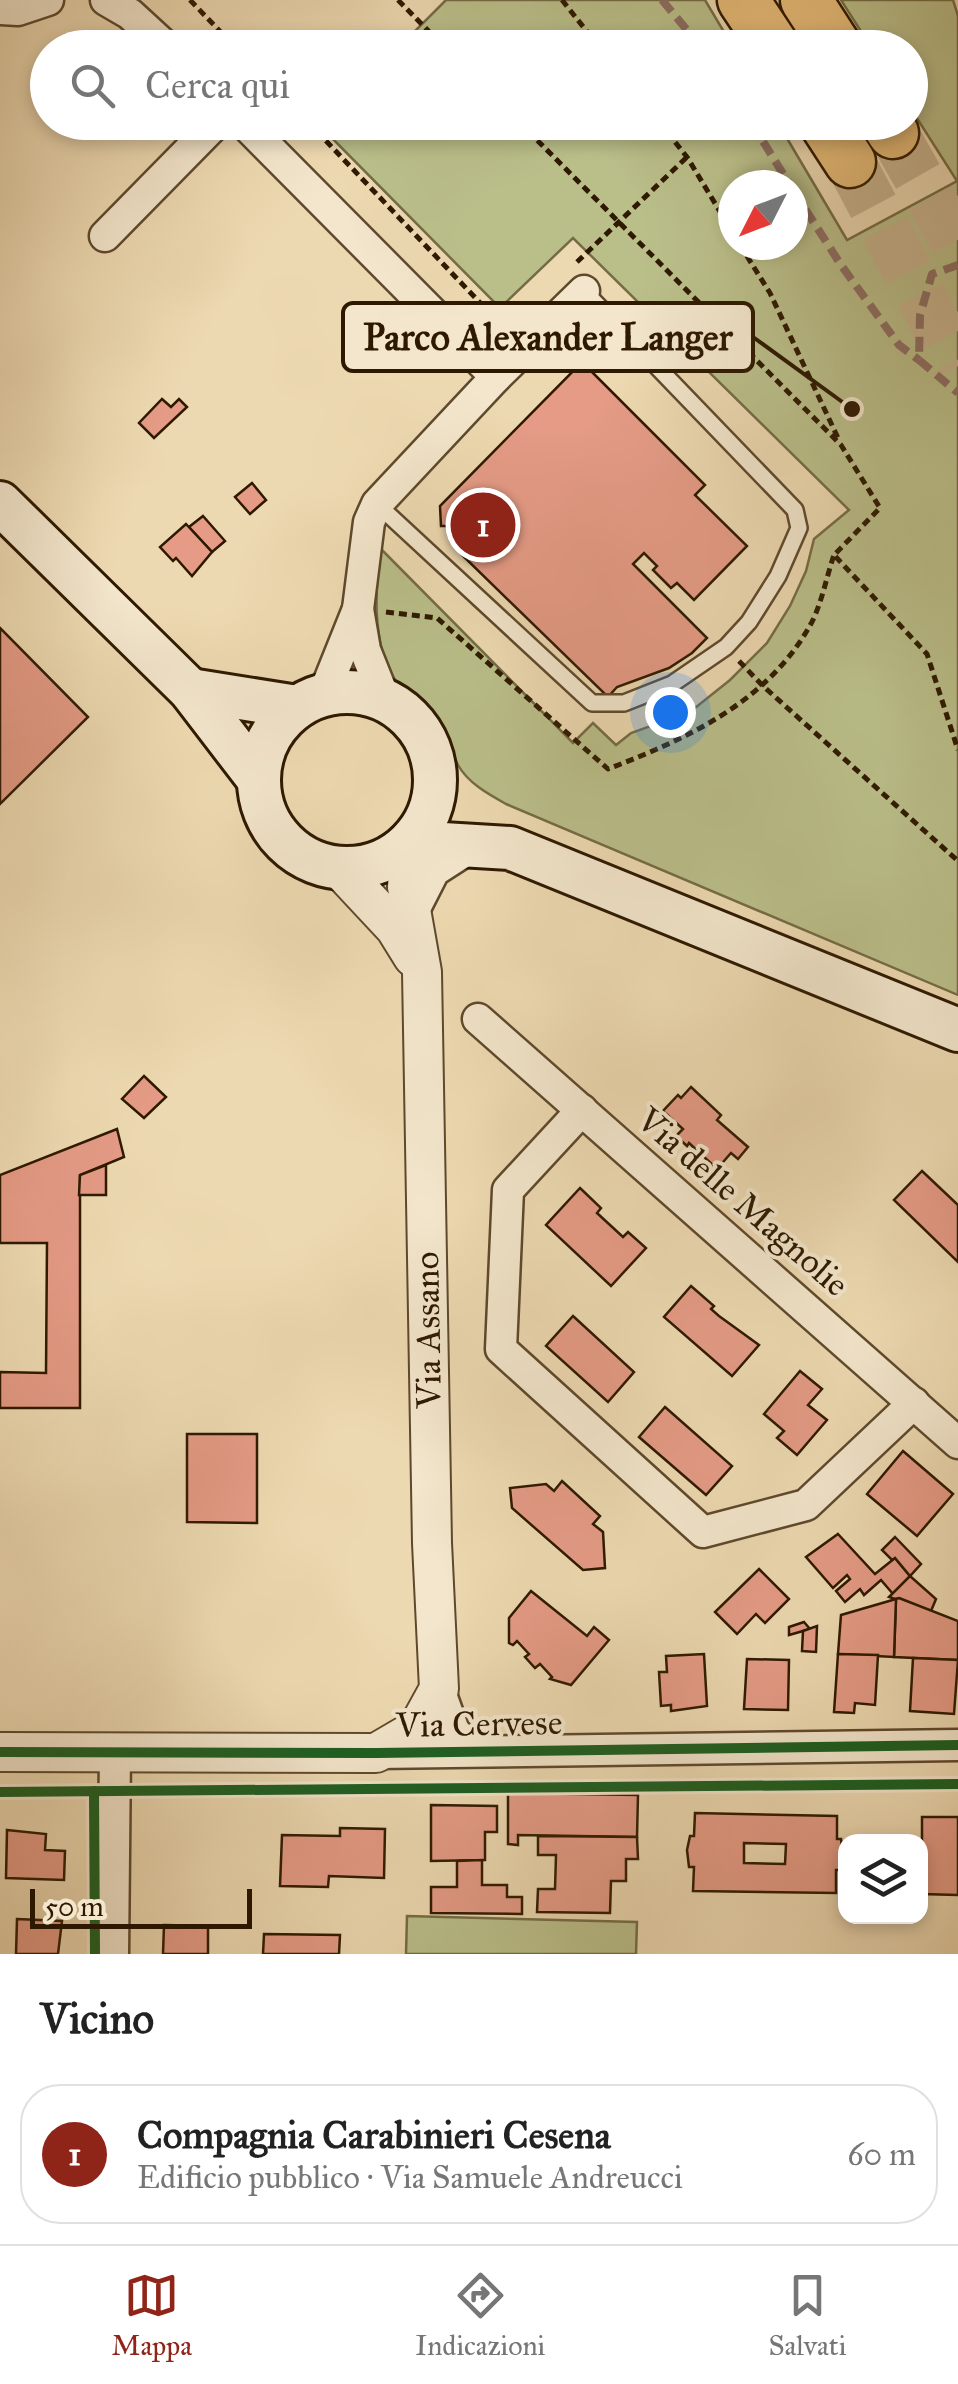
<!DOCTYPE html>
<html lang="it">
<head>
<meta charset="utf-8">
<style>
  :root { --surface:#fff; --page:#f2f2f2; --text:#222; --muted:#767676; --line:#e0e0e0; --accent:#8f2418 }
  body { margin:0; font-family:"IM FELL Great Primer",serif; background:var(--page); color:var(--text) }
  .controls { position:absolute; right:30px; bottom:30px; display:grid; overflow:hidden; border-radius:20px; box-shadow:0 5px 15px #0003 }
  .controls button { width:90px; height:90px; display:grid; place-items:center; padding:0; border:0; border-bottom:2px solid var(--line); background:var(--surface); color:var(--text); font:50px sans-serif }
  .compass { position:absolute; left:718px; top:170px; width:90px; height:90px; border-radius:50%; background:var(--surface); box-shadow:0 5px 15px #0003; rotate:228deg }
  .scale { position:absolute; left:30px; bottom:25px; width:222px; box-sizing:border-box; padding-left:10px; border:5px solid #2e1900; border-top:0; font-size:28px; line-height:35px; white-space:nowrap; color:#2e1900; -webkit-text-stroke:8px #f3e6cc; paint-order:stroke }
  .you { position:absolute; left:670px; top:712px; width:35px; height:35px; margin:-25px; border:8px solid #fff; border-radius:50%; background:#1a73e8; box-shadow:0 0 0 15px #1a73e833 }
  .badge { display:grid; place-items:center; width:65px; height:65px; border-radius:50%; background:var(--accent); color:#fff; font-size:32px; font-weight:700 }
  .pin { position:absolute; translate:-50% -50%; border:5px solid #fff; box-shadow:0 2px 10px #0006 }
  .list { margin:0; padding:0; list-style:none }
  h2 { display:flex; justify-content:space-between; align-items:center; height:130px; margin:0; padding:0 40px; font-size:42px }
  h2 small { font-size:32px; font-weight:400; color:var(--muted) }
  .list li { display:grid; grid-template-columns:65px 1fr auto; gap:30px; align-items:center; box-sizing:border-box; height:140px; margin:0 20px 20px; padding:0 20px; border:2px solid var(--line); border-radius:40px }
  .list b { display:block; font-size:38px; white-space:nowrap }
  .list p { margin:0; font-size:32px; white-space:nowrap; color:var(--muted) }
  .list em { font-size:32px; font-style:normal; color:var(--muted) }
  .icon { flex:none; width:55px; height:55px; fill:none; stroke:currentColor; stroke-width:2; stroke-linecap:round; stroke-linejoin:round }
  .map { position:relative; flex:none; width:958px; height:1954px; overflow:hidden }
  .search { position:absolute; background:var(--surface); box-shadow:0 5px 15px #0003; left:30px; right:30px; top:30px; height:110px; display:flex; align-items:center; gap:25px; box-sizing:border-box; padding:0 35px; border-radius:55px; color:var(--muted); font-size:38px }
  .sheet { height:290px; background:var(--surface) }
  nav { display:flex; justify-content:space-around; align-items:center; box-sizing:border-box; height:140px; border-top:2px solid var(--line); background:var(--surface); font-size:28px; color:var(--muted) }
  nav a { display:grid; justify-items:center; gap:5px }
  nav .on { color:var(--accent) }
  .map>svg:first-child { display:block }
  .park { fill:#babf8a; stroke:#746c45; stroke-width:2.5; fill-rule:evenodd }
  .building { fill:#e59b86; stroke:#2e1900; stroke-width:2.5; fill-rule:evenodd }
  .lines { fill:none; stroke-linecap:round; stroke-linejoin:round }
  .trunk-tunnel { stroke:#c7b38e; stroke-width:50; stroke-dasharray:50 25; stroke-linecap:butt }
  .service-casing { stroke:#5e492c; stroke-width:20 }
  .minor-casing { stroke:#5e492c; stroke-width:35 }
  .tertiary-casing { stroke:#5e492c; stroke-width:42 }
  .secondary-casing { stroke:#2e1900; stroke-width:48 }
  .trunk-casing { stroke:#2e1900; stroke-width:55 }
  .path { stroke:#2e1900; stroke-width:5; stroke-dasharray:8 5; stroke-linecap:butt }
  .service { stroke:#f3e6cc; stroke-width:15 }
  .minor { stroke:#f3e6cc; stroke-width:30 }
  .tertiary { stroke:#f3e6cc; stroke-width:38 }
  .secondary { stroke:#f3e6cc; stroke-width:42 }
  .trunk { stroke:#e6bc78; stroke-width:50 }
  .quiet { stroke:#8d6e63; stroke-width:8; stroke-dasharray:15 8; stroke-linecap:butt }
  .cycleway-casing { stroke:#f3e6cc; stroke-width:16 }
  .cycleway { stroke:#1b5e20; stroke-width:10 }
  .labels { text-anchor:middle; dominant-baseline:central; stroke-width:8; stroke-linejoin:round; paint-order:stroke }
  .street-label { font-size:35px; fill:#2e1900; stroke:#f3e6cc }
  .leader { fill:none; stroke:#2e1900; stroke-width:4 }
  .callout-dot { fill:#2e1900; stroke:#f3e6cc; stroke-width:4 }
  .callout { fill:#f3e6cc; stroke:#2e1900; stroke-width:4 }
  .callout-label { font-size:38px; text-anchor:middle; font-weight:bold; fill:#2e1900 }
</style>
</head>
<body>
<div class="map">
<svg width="958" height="1954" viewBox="0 0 958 1954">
  <rect width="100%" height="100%" fill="#edd9b1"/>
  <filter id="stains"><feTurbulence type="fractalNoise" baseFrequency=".002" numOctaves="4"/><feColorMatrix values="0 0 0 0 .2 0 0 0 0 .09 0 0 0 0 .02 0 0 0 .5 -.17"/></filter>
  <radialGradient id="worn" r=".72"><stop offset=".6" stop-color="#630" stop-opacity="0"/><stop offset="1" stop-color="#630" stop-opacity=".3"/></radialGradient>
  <g class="park">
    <polygon points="446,0 705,0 733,47 399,47"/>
    <path d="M 841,0 L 953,0 L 958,16 L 958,995 L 506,804 C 488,794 468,783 458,765 C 451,751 447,735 438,722 C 426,704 400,691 390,672 C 372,635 375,588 381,549 L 573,743 L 593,723 L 616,745 L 631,733 L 690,712 L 730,680 L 767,643 L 790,606 L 806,571 L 814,539 L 849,510 L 573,238 L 500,308 L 320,126 L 324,122 L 778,123 L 847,240 L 957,181 L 911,109 L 910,48 L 871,47 ZM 733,185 L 793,185 L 793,245 L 733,245 Z"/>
    <polygon points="407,1916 637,1922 636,1954 406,1954"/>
  </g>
  <g class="building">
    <polygon points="582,362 705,485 695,495 747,546 694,600 677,583 671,588 653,570 657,566 644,553 633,564 707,638 692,653 669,668 617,687 608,697 462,555 474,542 458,526 441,526 440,506"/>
    <polygon points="162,399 171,407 179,399 187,407 154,438 139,423"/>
    <polygon points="252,483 266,500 250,514 235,497"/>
    <polygon points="203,516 225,541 212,552 189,527"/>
    <polygon points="186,524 212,552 192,576 176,558 173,561 160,547"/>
    <polygon points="0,628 88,717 0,804"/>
    <polygon points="144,1076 166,1097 144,1118 122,1099"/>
    <polygon points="691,1087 721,1115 717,1120 748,1147 738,1159 731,1153 717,1169 689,1143 687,1146 676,1136 683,1129 663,1111 678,1095 681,1098"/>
    <polygon points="117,1129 124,1157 80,1175 80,1408 0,1408 0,1372 46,1373 47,1243 0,1243 0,1175"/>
    <polygon points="106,1165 106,1195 79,1195 80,1175"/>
    <polygon points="922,1171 958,1205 958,1262 894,1200"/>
    <polygon points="580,1188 601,1208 597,1213 623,1237 628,1232 646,1248 611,1286 546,1225"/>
    <polygon points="691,1286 714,1306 711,1309 719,1316 759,1345 732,1376 664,1317"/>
    <polygon points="573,1316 634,1372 608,1402 546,1346"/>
    <polygon points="800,1371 822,1389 808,1405 827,1420 797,1455 777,1438 784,1431 764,1414"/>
    <polygon points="665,1407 732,1466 706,1495 639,1437"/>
    <polygon points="187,1434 257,1434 257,1523 187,1522"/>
    <polygon points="903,1451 953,1494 917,1536 867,1494"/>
    <polygon points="562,1481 600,1516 593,1524 603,1532 605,1568 583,1570 512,1508 510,1488 546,1484 554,1491"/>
    <polygon points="838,1534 875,1574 895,1558 910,1576 893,1594 881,1580 864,1595 860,1589 845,1602 836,1591 850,1579 847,1575 833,1588 806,1557"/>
    <polygon points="895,1537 921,1564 910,1576 895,1558 892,1560 882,1550"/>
    <polygon points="759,1569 789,1599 765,1623 756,1614 737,1634 715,1612"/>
    <polygon points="910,1576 936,1599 931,1611 889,1597"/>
    <polygon points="531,1591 587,1636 594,1627 609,1640 571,1685 550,1679 552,1677 540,1664 535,1668 525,1657 529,1654 517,1641 513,1645 509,1643 509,1618"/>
    <polygon points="899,1598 958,1621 958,1660 894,1657 896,1599"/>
    <polygon points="896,1599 894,1657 838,1654 841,1615"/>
    <polygon points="804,1622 810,1629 789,1635 789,1627"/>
    <polygon points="817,1626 816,1652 802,1651 803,1631"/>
    <polygon points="704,1654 707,1706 671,1711 671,1705 661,1706 659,1672 667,1672 666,1656"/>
    <polygon points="838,1654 878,1655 875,1705 855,1703 854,1713 834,1712"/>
    <polygon points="913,1658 958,1660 954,1714 910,1711"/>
    <polygon points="747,1659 789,1660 788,1710 744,1709"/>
    <polygon points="508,1793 638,1795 637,1837 518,1835 518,1845 508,1844"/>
    <polygon points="431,1805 497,1806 497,1832 485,1832 485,1860 431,1861"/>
    <path d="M 695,1813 L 837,1816 L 837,1839 L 841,1839 L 843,1856 L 841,1870 L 836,1870 L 836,1893 L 693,1891 L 694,1867 L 689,1867 L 687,1850 L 690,1836 L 694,1836 ZM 744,1843 L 786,1844 L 785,1864 L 744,1863 Z"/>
    <polygon points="922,1817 958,1817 958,1895 921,1894 920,1842 917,1842 922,1840"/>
    <polygon points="340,1828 385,1829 384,1878 329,1876 328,1887 280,1886 282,1835 340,1836"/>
    <polygon points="7,1830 46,1834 45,1850 65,1851 64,1880 6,1878"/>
    <polygon points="538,1836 637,1837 638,1859 626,1859 626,1881 611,1881 610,1913 537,1912 538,1889 555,1889 556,1855 538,1855"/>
    <polygon points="482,1860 482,1885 507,1885 507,1897 522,1897 522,1914 431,1913 431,1887 457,1887 457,1861"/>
    <polygon points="17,1919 62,1921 58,1954 16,1954"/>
    <polygon points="164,1925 208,1926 208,1954 163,1954"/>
    <polygon points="264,1934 340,1935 339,1954 263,1954"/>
  </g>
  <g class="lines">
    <g class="trunk-tunnel">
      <polyline points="893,133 958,247"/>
      <polyline points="850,162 958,366"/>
    </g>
    <g class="service-casing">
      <polyline id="service" points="377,504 592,703 624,703 672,684 726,647 749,622 778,576 799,528 795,510 584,291"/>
    </g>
    <g class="minor-casing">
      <g id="minor">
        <polyline points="106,0 130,14 167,48"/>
        <polyline points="0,9 18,10 48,0"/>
        <polyline points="243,122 496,377 377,504 369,522 358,609 323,696"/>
        <polyline points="105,236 217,122"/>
        <polyline points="496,377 584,291"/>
        <polyline points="358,609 365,650 385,700"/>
        <polyline points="410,918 434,871 476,844"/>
        <polyline points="478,1019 958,1443"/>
        <polyline points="582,1110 508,1190 501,1349 703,1532 806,1505 914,1403"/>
        <polyline points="439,1689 454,1731 474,1751"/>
        <polyline points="376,1753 958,1745"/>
        <polyline points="113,1954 115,1751"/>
      </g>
    </g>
    <g class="tertiary-casing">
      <g id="tertiary">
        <polyline points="339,868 395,928 413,957"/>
        <polyline points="0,1752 376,1753 417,1729 439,1689 432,1543 422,972 407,887 410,842"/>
      </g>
    </g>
    <g class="secondary-casing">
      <g id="secondary">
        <polyline points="0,503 190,690 259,780"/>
        <polyline points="190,690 297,707"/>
        <circle cx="347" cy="780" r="88"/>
        <polyline points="410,842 510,848 958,1030"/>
      </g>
    </g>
    <g class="trunk-casing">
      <g id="trunk">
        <polyline points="743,0 775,48"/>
        <polyline points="806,0 837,48"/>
        <polyline points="824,122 850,162"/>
        <polyline points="886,122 893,133"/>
      </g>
    </g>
    <g class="path">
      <polyline points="190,0 236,48"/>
      <polyline points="398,0 445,48"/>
      <polyline points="562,0 600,48"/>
      <polyline points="308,122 505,329"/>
      <polyline points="519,122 841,445 880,508 834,555 927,654 958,750"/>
      <polyline points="659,122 687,157 733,233"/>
      <polyline points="740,245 770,293 838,438"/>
      <polyline points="577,262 687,157"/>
      <path d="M 386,612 L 437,618 L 608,769 C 686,739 764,704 808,629 C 821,608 826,578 834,555"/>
      <polyline points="739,661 763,686 958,861"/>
    </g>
    <use href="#service" class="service"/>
    <use href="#minor" class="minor"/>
    <use href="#tertiary" class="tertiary"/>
    <use href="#secondary" class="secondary"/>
    <use href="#trunk" class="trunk"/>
    <g class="quiet">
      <polyline points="662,0 702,48"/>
      <polyline points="751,122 790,185"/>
      <polyline points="793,190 841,265 899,345 919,360"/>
      <polyline points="958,265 932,274 920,315 919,360 958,393"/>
    </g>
    <g class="cycleway-casing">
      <g id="cycleway">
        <polyline points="0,1752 376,1753 958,1745"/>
        <polyline points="94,1791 95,1954"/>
        <polyline points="0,1792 958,1784"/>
      </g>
    </g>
    <use href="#cycleway" class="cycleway"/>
  </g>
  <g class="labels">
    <g class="street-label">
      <text transform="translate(743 1202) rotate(41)">Via delle Magnolie</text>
      <text transform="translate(428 1330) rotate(-91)">Via Assano</text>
      <text transform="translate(479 1724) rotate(-1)">Via Cervese</text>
    </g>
  </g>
  <path class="leader" d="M852 409L753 337"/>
  <circle class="callout-dot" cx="852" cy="409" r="10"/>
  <rect class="callout" x="343" y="303" width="410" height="68" rx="10"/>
  <g class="callout-label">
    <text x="548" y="350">Parco Alexander Langer</text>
  </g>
  <rect width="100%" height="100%" filter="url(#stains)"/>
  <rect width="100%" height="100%" fill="url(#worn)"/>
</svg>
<div class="controls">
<button><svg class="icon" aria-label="layers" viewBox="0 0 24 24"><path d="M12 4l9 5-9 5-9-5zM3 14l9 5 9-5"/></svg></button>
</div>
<svg class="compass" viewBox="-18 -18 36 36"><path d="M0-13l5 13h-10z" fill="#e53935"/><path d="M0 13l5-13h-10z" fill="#767676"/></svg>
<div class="scale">50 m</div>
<div class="you"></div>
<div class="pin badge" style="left:483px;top:525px">1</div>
<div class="search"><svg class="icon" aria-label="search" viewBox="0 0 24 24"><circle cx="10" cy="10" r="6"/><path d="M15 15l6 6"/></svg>Cerca qui</div>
</div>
<section class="sheet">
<h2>Vicino<small></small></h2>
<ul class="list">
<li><span class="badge">1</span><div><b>Compagnia Carabinieri Cesena</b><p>Edificio pubblico · Via Samuele Andreucci</p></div><em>60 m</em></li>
</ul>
</section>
<nav>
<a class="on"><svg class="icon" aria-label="map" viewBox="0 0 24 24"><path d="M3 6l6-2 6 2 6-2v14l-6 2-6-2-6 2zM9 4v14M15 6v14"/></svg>Mappa</a>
<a><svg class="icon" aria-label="directions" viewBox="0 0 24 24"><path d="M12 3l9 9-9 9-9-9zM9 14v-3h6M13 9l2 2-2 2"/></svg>Indicazioni</a>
<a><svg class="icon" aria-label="saved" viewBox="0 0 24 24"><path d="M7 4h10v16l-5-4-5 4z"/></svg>Salvati</a>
</nav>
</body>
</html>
